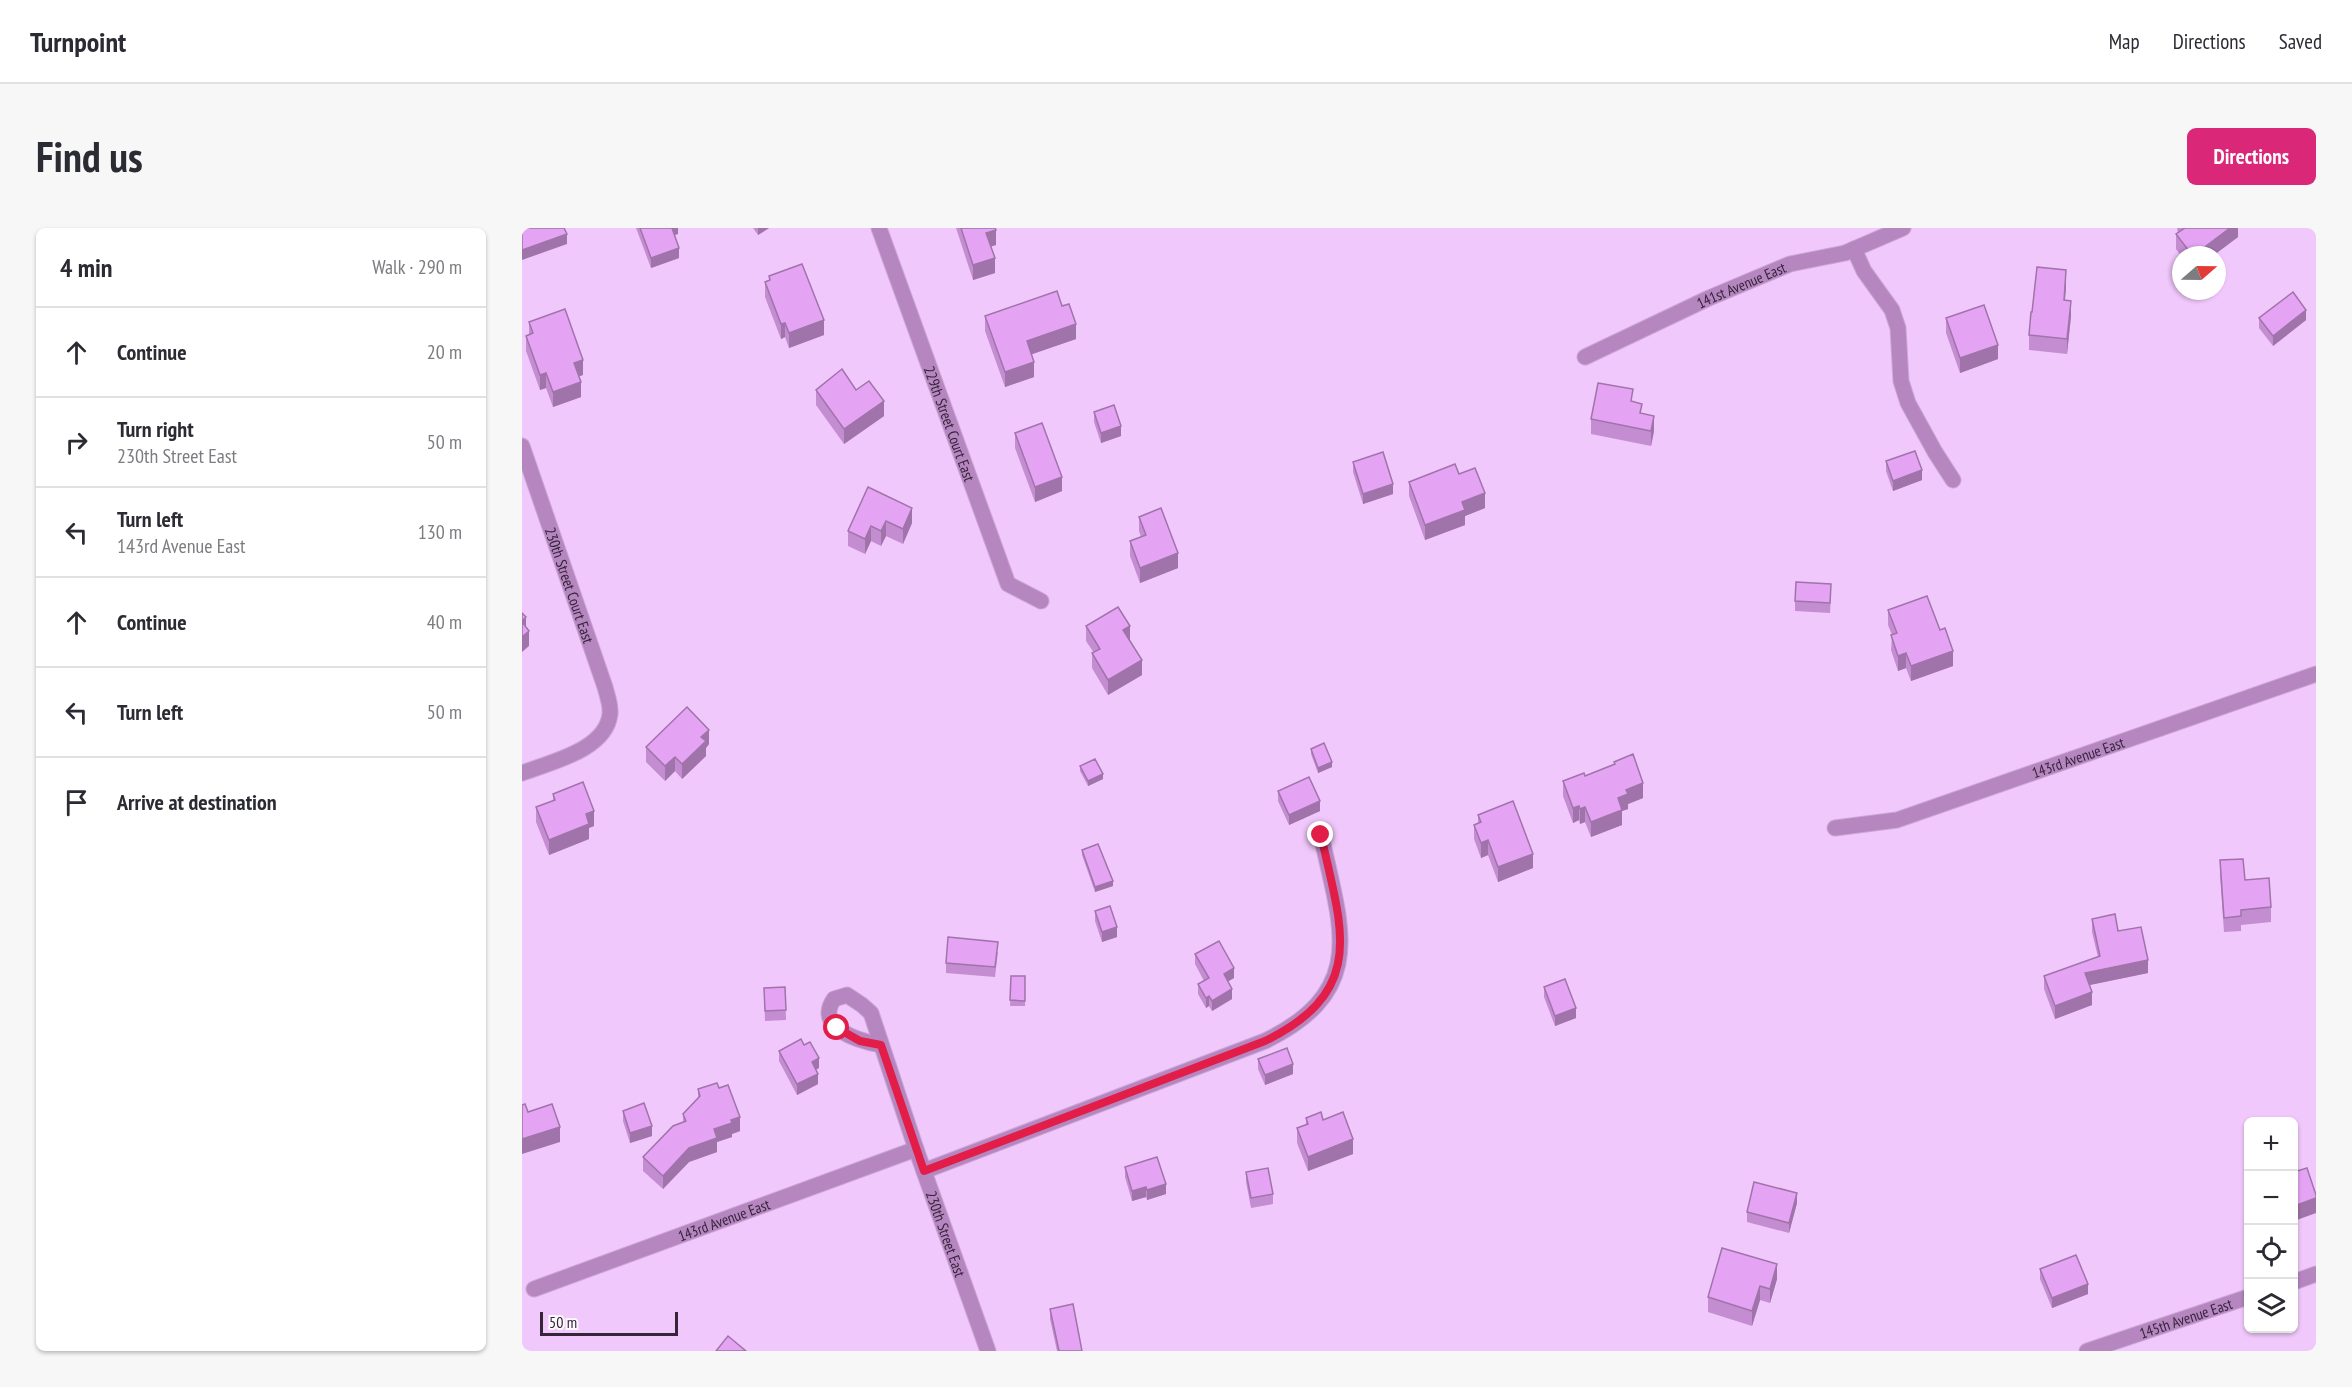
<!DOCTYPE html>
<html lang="en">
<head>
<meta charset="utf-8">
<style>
  :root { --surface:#fff; --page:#f7f7f7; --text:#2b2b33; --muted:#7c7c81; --line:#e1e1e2; --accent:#db2777 }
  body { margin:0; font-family:"PT Sans Narrow",sans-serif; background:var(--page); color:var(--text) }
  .controls { position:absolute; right:18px; bottom:18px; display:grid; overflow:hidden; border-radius:9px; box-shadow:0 2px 4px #0004 }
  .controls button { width:54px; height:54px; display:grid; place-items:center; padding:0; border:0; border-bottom:2px solid var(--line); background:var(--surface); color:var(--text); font:30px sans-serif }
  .compass { position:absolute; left:1650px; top:18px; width:54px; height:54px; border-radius:50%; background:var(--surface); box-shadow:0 2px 4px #0004; rotate:70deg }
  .scale { position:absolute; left:18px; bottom:15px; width:138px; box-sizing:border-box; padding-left:6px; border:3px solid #352538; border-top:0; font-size:16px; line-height:21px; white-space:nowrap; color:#352538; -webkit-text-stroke:4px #fcf8fd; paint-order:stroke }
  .stop { position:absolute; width:18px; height:18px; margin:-14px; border:4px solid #e11d48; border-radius:50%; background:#fff }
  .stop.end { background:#e11d48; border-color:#fff; box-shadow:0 2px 6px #0008 }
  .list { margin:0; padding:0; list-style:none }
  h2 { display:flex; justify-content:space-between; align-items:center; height:78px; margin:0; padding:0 24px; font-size:26px }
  h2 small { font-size:20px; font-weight:400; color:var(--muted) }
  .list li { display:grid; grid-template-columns:39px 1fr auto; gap:18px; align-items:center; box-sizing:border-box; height:90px; padding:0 24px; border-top:2px solid var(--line) }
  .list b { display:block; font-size:22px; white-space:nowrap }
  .list p { margin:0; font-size:20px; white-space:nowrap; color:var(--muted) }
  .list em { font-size:20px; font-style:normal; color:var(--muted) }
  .icon { flex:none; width:33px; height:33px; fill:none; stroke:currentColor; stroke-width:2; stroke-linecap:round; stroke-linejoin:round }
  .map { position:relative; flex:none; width:1794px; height:1123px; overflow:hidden; border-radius:9px }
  header { display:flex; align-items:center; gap:36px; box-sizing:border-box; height:84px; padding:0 30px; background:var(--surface); border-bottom:2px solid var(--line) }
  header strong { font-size:28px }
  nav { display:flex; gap:33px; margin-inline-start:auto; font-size:21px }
  .intro { display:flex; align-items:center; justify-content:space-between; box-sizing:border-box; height:144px; padding:0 36px }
  h1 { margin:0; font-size:42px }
  .button { padding:15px 27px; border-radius:9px; background:var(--accent); color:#fff; font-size:21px; font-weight:700 }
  main { display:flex; gap:36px; padding:0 36px }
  aside { flex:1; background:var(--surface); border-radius:9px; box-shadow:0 2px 4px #0004 }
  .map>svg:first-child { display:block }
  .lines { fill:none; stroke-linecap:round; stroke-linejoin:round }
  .minor-casing { stroke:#cba7d4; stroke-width:17 }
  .minor { stroke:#b686c1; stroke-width:15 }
  .wall { fill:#c48dd1 }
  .shaded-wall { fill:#a073aa }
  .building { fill:#e4a4f3; stroke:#a073aa; stroke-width:1.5 }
  .route { stroke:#e11d48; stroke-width:8 }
  .labels { text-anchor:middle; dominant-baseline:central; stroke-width:5; stroke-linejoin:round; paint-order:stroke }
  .street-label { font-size:15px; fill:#352538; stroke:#fcf8fd }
</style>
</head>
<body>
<header>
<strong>Turnpoint</strong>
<nav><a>Map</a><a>Directions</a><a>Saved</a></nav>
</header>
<div class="intro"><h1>Find us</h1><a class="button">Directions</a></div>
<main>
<aside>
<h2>4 min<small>Walk · 290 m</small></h2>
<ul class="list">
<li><svg class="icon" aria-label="ahead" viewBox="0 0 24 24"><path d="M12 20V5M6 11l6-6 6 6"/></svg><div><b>Continue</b></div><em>20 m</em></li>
<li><svg class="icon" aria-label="right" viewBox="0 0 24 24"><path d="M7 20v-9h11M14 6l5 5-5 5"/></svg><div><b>Turn right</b><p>230th Street East</p></div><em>50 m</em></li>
<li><svg class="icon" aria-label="left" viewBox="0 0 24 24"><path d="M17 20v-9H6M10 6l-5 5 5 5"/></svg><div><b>Turn left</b><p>143rd Avenue East</p></div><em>130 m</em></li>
<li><svg class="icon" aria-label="ahead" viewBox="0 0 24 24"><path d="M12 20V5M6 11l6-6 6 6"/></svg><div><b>Continue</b></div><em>40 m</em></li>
<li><svg class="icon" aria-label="left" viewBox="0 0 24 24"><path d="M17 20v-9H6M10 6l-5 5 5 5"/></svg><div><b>Turn left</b></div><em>50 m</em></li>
<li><svg class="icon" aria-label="arrive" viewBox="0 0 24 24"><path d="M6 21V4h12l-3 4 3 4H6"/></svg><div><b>Arrive at destination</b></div></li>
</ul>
</aside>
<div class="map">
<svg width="1794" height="1123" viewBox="0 0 1794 1123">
  <rect width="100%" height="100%" fill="#f1c8fb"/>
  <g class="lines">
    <g class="minor-casing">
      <g id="minor">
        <path id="s1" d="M 357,0 L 486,356 L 519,373"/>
        <polyline points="1332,21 1342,43 1370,82 1376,100 1379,153 1386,175 1413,224 1431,252"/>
        <path id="s2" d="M 1063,129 L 1187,70 L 1268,36 L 1323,25 L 1381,0"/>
        <path id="s3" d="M 0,218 L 83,459 C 85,467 89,477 88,486 C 84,522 29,534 0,545"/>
        <path id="s4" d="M 1313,600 L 1375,592 L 1794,446"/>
        <path id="s5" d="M 359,817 C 337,813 292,800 312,771 L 325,767 L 340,777 L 349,785 L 394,921 L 466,1123"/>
        <path d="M 402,943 L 743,813 C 847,762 819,700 799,607"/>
        <polyline points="1772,1054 1794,1046"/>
        <path id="s6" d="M 12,1061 L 394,921"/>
        <path id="s7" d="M 1565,1123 L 1726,1069"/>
      </g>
    </g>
    <use href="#minor" class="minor"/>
  </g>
  <g class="wall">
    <polygon points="114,0 156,0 156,6 153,7 157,30 129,40"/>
    <polygon points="231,0 247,0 236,7"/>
    <polygon points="434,0 473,0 474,17 469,18 473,45 451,52"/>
    <polygon points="1655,0 1716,0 1716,9 1692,27 1659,28 1654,21 1654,6 1656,5"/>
    <polygon points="247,48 302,107 267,120 263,109 259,111 243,69 243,54 247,53"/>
    <polygon points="1544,57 1543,72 1549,88 1545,126 1507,122 1507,107 1510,84"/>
    <polygon points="540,78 554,111 509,126 512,149 483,159 463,103 463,88"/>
    <polygon points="1424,90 1476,131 1438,145 1424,105"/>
    <polygon points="1737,90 1784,92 1751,118 1737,100"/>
    <polygon points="7,94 61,147 57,148 59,169 31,179 24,160 18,162 4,123 4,108 7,106"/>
    <polygon points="294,162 334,162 362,188 322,216 294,177"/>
    <polygon points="1111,174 1132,203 1129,218 1069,206 1069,191"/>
    <polygon points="572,184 599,208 579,215 572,194"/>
    <polygon points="493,205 540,263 513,274 493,220"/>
    <polygon points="1364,233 1400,252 1371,263 1364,243"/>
    <polygon points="831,234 871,266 841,276 831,244"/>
    <polygon points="937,246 963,280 943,288 943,297 903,312 887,268 887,254"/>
    <polygon points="346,259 390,295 381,316 364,308 359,318 349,313 343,326 326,318 326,303"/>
    <polygon points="617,289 656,340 618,355 608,328 608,313 619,309 617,303"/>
    <polygon points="1309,366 1308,385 1273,383 1273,373"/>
    <polygon points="1366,382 1431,438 1389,453 1384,440 1376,443 1369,422 1370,407 1366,397"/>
    <polygon points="564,398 608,412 620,447 586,467 570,440 570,425 572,425 564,413"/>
    <polygon points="187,516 184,520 184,528 160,551 153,543 143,553 124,534 124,519"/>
    <polygon points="789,521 810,539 796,545 789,526"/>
    <polygon points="1092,534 1121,570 1106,576 1106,581 1100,583 1100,597 1069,609 1063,594 1058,596 1057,592 1051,595 1041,568 1041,553 1063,548 1092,537"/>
    <polygon points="558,538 581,551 566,558 558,543"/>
    <polygon points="756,563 798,583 767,597 756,573"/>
    <polygon points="31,566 72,598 67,600 67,611 27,627 14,594 14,579 31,573"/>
    <polygon points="956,587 1011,640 976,654 966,627 959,630 952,611 952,597 956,595"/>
    <polygon points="560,622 591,658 573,664 560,627"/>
    <polygon points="1698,632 1723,652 1749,679 1749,694 1719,697 1719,703 1702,704 1698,647"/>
    <polygon points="573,683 595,709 580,714 573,693"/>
    <polygon points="1570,691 1596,703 1626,745 1567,757 1570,777 1533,791 1522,761 1522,748 1576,729 1570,704"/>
    <polygon points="476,724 473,749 424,745 424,735"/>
    <polygon points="673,726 712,750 706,753 710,771 690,783 687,778 684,780 676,766 676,756 682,753 673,736"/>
    <polygon points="489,748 503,748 503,778 488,778"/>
    <polygon points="263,759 264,792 243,793 242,760"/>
    <polygon points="1022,759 1054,790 1033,798 1022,769"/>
    <polygon points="257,823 297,840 294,841 296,856 275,867 257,833"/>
    <polygon points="736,831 771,846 743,857 736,841"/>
    <polygon points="176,861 218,903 210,906 210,909 195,914 195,924 167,934 141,961 121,943 121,929 161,894 161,886 176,871"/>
    <polygon points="101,883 130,908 108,915 101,893"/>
    <polygon points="784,890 831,926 786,943 775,915 775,900 784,897"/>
    <polygon points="603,939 644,966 625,972 624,969 610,973 603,949"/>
    <polygon points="724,944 751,966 751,976 729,980 724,954"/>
    <polygon points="1275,975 1267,1005 1225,994 1225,984"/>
    <polygon points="1518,1041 1566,1066 1530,1080 1518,1051"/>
    <polygon points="1255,1051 1248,1075 1238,1072 1230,1098 1186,1084 1186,1069"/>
    <polygon points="528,1081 560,1123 535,1123 528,1091"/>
  </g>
  <g class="shaded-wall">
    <polygon points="149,0 156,0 156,6 149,8"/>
    <polygon points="236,0 247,0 236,7"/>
    <polygon points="1708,0 1716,0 1716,9 1692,27 1672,27"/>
    <polygon points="474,2 474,17 464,20 464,5"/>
    <polygon points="45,6 45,16 0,32 0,22"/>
    <polygon points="157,20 157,30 129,40 129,30"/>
    <polygon points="473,30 473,45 451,52 451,37"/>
    <polygon points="1544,42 1544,57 1542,87 1542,72"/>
    <polygon points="1549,73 1549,88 1545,126 1545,111"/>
    <polygon points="1784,82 1784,92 1751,118 1751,108"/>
    <polygon points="302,92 302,107 267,120 267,105"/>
    <polygon points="263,95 263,109 259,111 259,96"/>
    <polygon points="554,96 554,111 505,128 505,113"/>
    <polygon points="1476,117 1476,131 1438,145 1438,130"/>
    <polygon points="61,132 61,147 52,150 52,135"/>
    <polygon points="512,134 512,149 483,159 483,144"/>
    <polygon points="24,145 24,160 18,162 18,147"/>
    <polygon points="59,154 59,169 31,179 31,164"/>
    <polygon points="362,173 362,188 322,216 322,201"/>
    <polygon points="1132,188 1132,203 1129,218 1129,203"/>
    <polygon points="599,198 599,208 579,215 579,205"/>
    <polygon points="1400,242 1400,252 1371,263 1371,253"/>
    <polygon points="540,249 540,263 513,274 513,259"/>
    <polygon points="871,256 871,266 841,276 841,266"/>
    <polygon points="963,265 963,280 943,288 943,297 903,312 903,297 940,274"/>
    <polygon points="390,280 390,295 381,316 381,301"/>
    <polygon points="364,293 364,308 359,318 359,303"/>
    <polygon points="349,298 349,313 343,326 343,311"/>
    <polygon points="656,325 656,340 618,355 618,340"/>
    <polygon points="4,389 4,404 0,407 0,393"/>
    <polygon points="608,398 608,413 601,402"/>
    <polygon points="7,403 7,418 0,424 0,409"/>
    <polygon points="1431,423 1431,438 1389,453 1389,438"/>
    <polygon points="1384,425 1384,440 1376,443 1376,428"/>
    <polygon points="620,432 620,447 586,467 586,452"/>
    <polygon points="187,502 187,516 184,520 184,528 160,551 160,536 179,509"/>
    <polygon points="153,529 153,543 143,553 143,538"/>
    <polygon points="810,534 810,539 796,545 796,540"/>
    <polygon points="581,546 581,551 566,558 566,553"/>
    <polygon points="1121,555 1121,570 1106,576 1106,581 1100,583 1100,597 1069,609 1069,594 1104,562"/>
    <polygon points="798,573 798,583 767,597 767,587"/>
    <polygon points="1057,578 1057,592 1051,595 1051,580"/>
    <polygon points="1063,579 1063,594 1058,596 1058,581"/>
    <polygon points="72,583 72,598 67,600 67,611 27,627 27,612 64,586"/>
    <polygon points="966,612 966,627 959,630 959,615"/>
    <polygon points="1011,626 1011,640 976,654 976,639"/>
    <polygon points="591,653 591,658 573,664 573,659"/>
    <polygon points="595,699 595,709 580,714 580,704"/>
    <polygon points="1626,732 1626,745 1563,758 1563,745"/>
    <polygon points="712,740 712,750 702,756 702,746"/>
    <polygon points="710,761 710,771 690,783 690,773"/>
    <polygon points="1570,764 1570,777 1533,791 1533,778"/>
    <polygon points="687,768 687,778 684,780 684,770"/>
    <polygon points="1054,780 1054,790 1033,798 1033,788"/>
    <polygon points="297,830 297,840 290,844 290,834"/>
    <polygon points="771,836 771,846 743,857 743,847"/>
    <polygon points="296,846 296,856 275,867 275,856"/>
    <polygon points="218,889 218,903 210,906 210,909 195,914 195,924 167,934 141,961 141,948 167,920 192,901 209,892"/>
    <polygon points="130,898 130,908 108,915 108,905"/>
    <polygon points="38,899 38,914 0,926 0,911"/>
    <polygon points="831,911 831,926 786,943 786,929"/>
    <polygon points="644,956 644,966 625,972 625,962"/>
    <polygon points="624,959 624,969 610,973 610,963"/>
    <polygon points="1275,965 1275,975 1267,1005 1267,995"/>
    <polygon points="1794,970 1794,985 1772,993 1772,978"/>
    <polygon points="1255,1036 1255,1051 1248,1075 1248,1061"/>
    <polygon points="1566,1056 1566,1066 1530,1080 1530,1070"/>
    <polygon points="1238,1058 1238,1072 1230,1098 1230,1083"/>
  </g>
  <g class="building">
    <polygon points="0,0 42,0 45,6 0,22"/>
    <polygon points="118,0 150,0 157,20 129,30"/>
    <polygon points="439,0 473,0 474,2 464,5 473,30 451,37"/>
    <polygon points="1663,0 1708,0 1672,27 1670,27 1654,6"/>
    <polygon points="280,36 302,92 267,105 263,95 259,96 243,54 248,52 247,48"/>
    <polygon points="1515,39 1544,42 1542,72 1549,73 1545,111 1507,107 1509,84 1510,84"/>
    <polygon points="535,63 540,78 547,76 554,96 505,113 512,134 483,144 463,88"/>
    <polygon points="1771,64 1784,82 1751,108 1737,90"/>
    <polygon points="1462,77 1476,117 1438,130 1424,90"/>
    <polygon points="43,81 61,132 52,135 59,154 31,164 24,145 18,147 4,108 11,105 7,94"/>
    <polygon points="320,141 334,162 347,153 362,173 322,201 294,162"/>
    <polygon points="1076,155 1111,161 1109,173 1120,176 1118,185 1132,188 1129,203 1069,191"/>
    <polygon points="592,177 599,198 579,205 572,184"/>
    <polygon points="520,195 540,249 513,259 493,205"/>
    <polygon points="1393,223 1400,242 1371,253 1364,233"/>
    <polygon points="861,224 871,256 841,266 831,234"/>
    <polygon points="933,236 937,246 953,240 963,265 940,274 943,282 903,297 887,254"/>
    <polygon points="346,259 390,280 381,301 364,293 359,303 349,298 343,311 326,303"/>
    <polygon points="639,280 656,325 618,340 608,313 624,307 617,289"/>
    <polygon points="1274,354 1309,356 1308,375 1273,373"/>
    <polygon points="1405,368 1418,402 1423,400 1431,423 1389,438 1384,425 1376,428 1369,407 1375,405 1366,382"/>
    <polygon points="596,379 608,398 601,402 620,432 586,452 570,425 578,421 564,398"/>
    <polygon points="0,385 4,389 0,393"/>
    <polygon points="0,394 7,403 0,409"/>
    <polygon points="165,479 187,502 179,509 184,513 160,536 153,529 143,538 124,519"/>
    <polygon points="802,515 810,534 796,540 789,521"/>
    <polygon points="1111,526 1121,555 1104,562 1106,566 1096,570 1100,582 1069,594 1063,579 1058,581 1057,578 1051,580 1041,553 1062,545 1063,548 1093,536 1092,534"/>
    <polygon points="573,531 581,546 566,553 558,538"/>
    <polygon points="787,549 798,573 767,587 756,563"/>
    <polygon points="61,554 72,583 64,586 67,596 27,612 14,579 33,572 31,566"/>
    <polygon points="991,573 1011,626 976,639 966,612 959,615 952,597 959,594 956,587"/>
    <polygon points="576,616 591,653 573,659 560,622"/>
    <polygon points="1721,631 1723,652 1747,650 1749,679 1719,682 1719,688 1702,690 1698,632"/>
    <polygon points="588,678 595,699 580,704 573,683"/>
    <polygon points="1593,686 1596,703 1619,699 1626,732 1563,745 1570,764 1533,778 1522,748 1578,728 1570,691"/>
    <polygon points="426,709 476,714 473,739 424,735"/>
    <polygon points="697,713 712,740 702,746 710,761 690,773 687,768 684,770 676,756 687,750 673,726"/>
    <polygon points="489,748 503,748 503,773 488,772"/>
    <polygon points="1043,751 1054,780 1033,788 1022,759"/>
    <polygon points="263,759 264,782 243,783 242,760"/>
    <polygon points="279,811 282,817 288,814 297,830 290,834 296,846 275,856 257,823"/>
    <polygon points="765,820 771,836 743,847 736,831"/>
    <polygon points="195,855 197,860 206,857 218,889 209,892 210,895 192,901 195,910 167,920 141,948 121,929 151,898 164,893 161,886 178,868 176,861"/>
    <polygon points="122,875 130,898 108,905 101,883"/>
    <polygon points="3,876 6,884 30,876 38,899 0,911 0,877"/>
    <polygon points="799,884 801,892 821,884 831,911 786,929 775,900 786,896 784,890"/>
    <polygon points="635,929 644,956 625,962 624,959 610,963 603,939"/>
    <polygon points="746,940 751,966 729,970 724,944"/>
    <polygon points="1785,940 1794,967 1794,970 1772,978 1772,944"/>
    <polygon points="1232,954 1275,965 1267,995 1225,984"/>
    <polygon points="1200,1020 1255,1036 1248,1061 1238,1058 1230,1083 1186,1069"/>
    <polygon points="1554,1027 1566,1056 1530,1070 1518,1041"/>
    <polygon points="551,1076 560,1123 537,1123 528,1081"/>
    <polygon points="206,1108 224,1123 194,1123"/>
  </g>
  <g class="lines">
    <path class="route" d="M 315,800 L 338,813 L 359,817 L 402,943 L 743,813 C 847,762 819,700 799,607"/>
  </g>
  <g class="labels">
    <g class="street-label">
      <text stroke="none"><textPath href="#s2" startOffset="172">141st Avenue East</textPath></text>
      <text stroke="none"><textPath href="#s1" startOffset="208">229th Street Court East</textPath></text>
      <text stroke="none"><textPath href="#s3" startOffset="147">230th Street Court East</textPath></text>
      <text stroke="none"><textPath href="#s4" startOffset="254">143rd Avenue East</textPath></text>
      <text stroke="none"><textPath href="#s6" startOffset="202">143rd Avenue East</textPath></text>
      <text stroke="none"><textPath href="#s5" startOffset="357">230th Street East</textPath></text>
      <text stroke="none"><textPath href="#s7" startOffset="104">145th Avenue East</textPath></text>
    </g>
  </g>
</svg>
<div class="controls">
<button>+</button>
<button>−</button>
<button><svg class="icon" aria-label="locate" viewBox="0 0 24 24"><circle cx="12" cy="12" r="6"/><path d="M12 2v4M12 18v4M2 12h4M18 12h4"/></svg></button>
<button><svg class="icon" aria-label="layers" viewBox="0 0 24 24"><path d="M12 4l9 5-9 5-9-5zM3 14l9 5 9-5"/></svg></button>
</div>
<svg class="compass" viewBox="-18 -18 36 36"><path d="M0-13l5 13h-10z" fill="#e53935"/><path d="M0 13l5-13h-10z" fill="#7c7c81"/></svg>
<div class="scale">50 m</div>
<div class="stop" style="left:315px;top:800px"></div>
<div class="stop end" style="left:799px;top:607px"></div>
</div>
</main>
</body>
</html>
